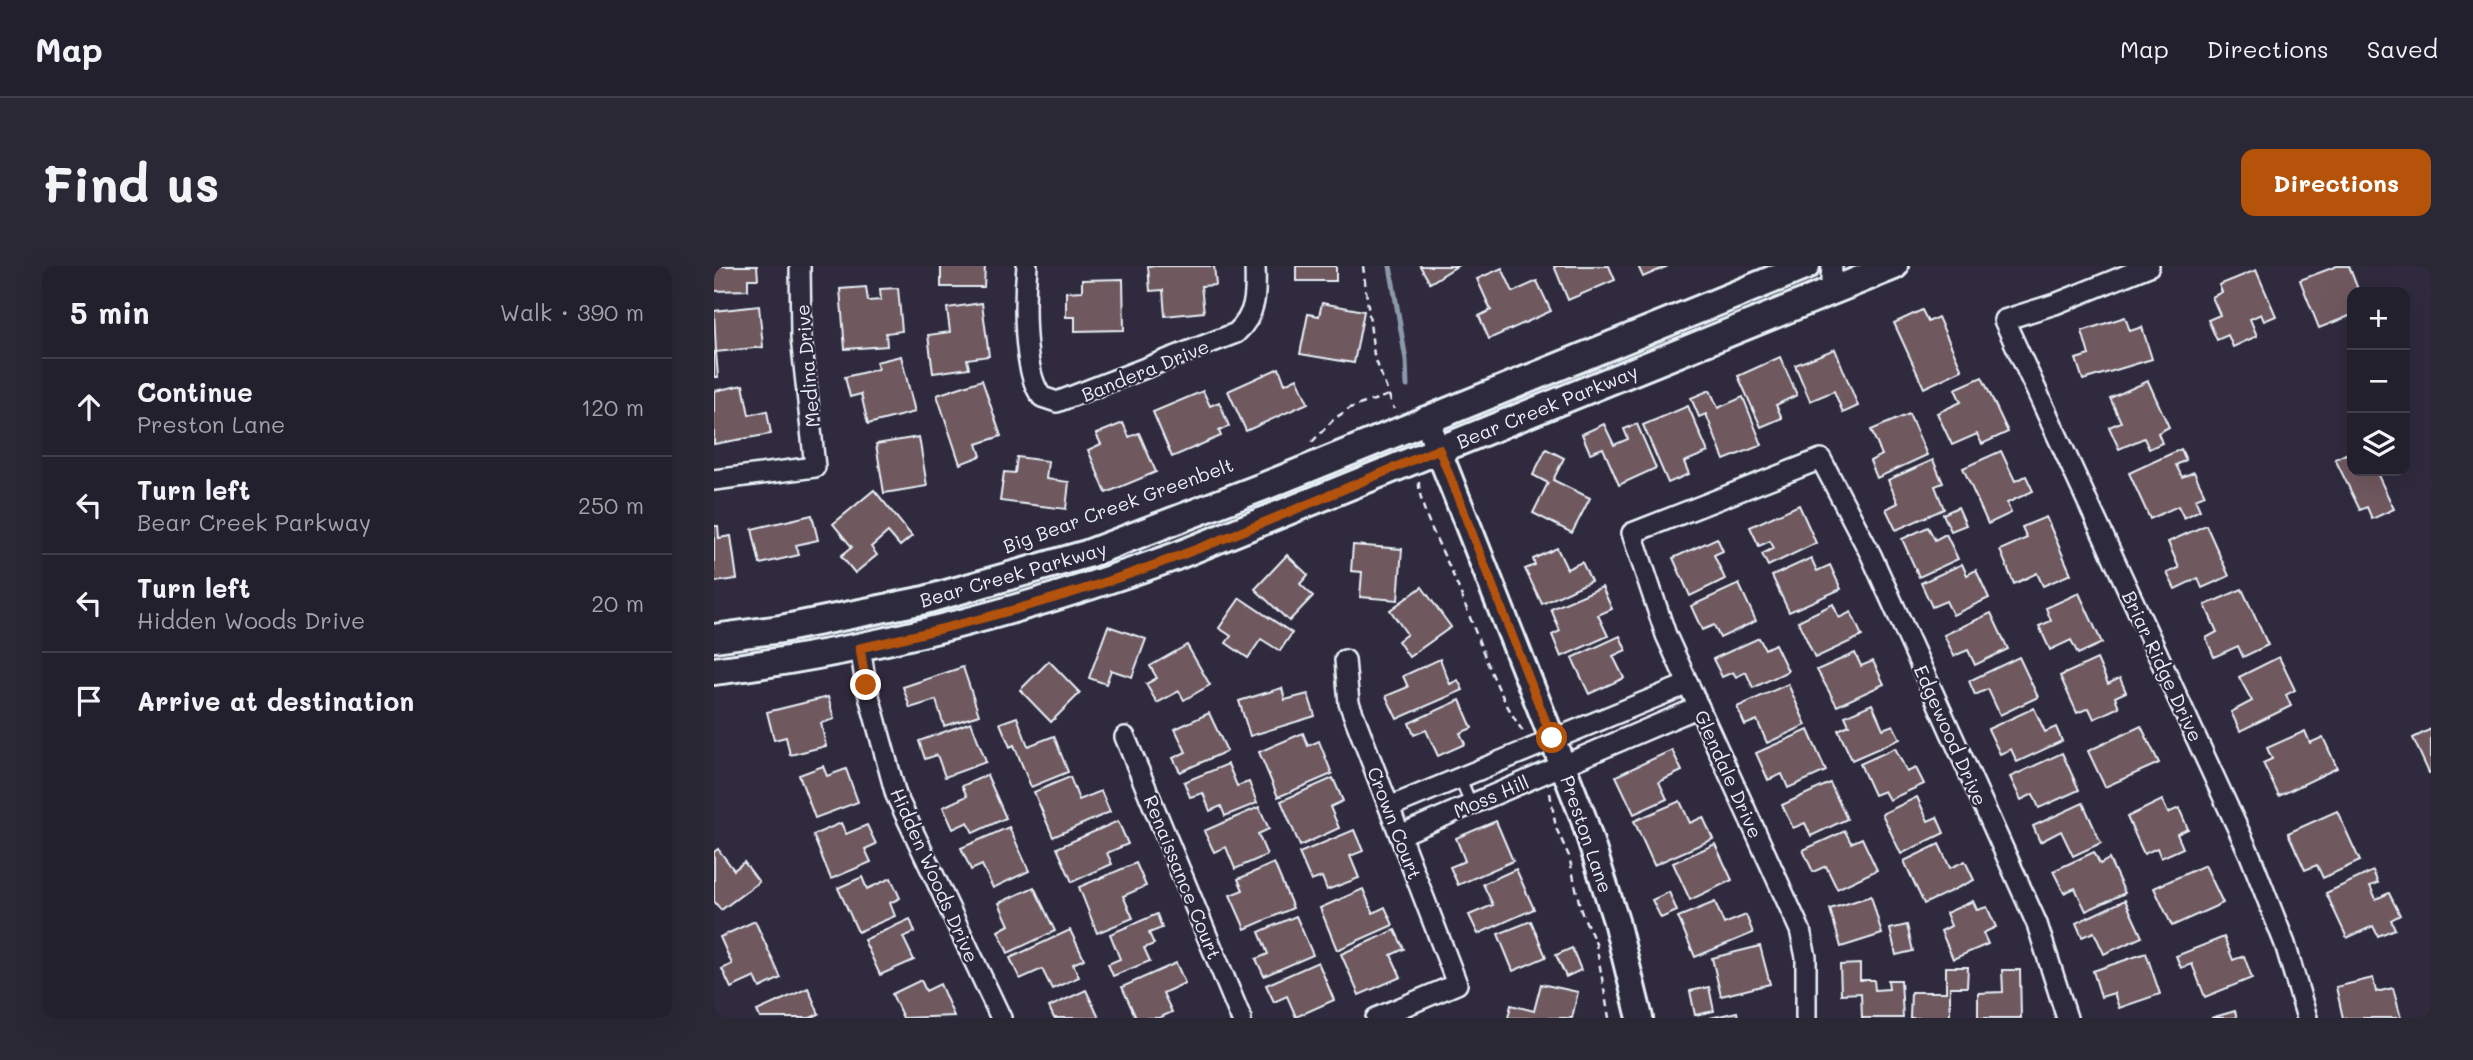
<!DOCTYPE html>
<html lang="en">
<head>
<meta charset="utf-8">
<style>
  :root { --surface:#23202e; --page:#2b2836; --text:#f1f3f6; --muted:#a3a3aa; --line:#403e4a; --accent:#b45309 }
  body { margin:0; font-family:Mali,sans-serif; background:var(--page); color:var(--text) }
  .controls { position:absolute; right:21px; top:21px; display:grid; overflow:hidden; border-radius:14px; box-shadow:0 7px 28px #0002 }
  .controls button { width:63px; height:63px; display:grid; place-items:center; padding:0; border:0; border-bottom:2px solid var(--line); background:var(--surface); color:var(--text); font:35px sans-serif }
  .stop { position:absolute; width:21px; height:21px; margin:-16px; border:5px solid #b45309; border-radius:50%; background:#fff }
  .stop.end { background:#b45309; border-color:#fff; box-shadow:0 2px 7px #0008 }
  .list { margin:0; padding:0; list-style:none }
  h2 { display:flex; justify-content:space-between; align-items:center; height:91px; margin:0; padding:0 28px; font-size:30px }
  h2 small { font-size:23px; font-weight:400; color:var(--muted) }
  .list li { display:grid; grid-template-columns:46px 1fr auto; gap:21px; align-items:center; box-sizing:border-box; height:98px; padding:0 28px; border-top:2px solid var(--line) }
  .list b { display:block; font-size:26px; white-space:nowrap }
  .list p { margin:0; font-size:23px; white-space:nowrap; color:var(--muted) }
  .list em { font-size:23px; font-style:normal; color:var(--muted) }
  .icon { flex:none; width:38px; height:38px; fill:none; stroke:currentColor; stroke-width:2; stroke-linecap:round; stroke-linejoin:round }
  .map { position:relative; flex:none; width:1717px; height:752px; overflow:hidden; border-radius:14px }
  header { display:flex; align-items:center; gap:42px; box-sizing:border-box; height:98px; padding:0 35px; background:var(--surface); border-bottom:2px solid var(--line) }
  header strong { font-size:33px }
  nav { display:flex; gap:38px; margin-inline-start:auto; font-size:24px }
  .intro { display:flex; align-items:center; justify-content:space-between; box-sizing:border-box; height:168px; padding:0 42px }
  h1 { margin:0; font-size:49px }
  .button { padding:18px 32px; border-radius:14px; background:var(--accent); color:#fff; font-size:24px; font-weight:700 }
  main { display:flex; gap:42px; padding:0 42px }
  aside { flex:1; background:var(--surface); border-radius:14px; box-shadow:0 7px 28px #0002 }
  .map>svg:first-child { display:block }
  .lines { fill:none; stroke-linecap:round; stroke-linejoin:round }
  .stream { stroke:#8b9aab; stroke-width:5 }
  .building { fill:#6f585f; stroke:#e8f1f8; stroke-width:2 }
  .service-casing { stroke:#e8f1f8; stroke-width:15 }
  .minor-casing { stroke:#e8f1f8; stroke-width:24 }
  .tertiary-casing { stroke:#e8f1f8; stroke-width:30 }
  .secondary-casing { stroke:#e8f1f8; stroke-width:32 }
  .path { stroke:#e8f1f8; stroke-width:2.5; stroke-dasharray:7 5; stroke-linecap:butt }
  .service { stroke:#2f2a3d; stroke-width:10 }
  .minor { stroke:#2f2a3d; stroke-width:19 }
  .tertiary { stroke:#2f2a3d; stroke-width:24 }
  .secondary { stroke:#2f2a3d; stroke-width:26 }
  .route { stroke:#b45309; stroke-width:9 }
  .labels { text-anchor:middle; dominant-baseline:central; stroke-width:5; stroke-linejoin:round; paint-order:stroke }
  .street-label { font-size:19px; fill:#e8f1f8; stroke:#2f2a3d }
</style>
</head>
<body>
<header>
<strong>Map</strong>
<nav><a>Map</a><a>Directions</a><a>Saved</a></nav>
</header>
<div class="intro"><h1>Find us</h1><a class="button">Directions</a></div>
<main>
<aside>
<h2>5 min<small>Walk · 390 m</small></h2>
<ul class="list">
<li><svg class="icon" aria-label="ahead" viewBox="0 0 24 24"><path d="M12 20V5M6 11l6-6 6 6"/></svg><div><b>Continue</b><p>Preston Lane</p></div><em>120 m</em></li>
<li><svg class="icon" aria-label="left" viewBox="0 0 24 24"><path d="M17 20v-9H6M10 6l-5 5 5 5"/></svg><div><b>Turn left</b><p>Bear Creek Parkway</p></div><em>250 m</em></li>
<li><svg class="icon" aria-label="left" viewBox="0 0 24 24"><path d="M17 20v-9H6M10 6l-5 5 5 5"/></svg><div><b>Turn left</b><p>Hidden Woods Drive</p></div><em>20 m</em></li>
<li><svg class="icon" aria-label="arrive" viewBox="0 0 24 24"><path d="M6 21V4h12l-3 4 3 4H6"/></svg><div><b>Arrive at destination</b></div></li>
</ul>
</aside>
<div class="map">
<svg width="1717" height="752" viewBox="0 0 1717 752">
  <rect width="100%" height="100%" fill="#2f2a3d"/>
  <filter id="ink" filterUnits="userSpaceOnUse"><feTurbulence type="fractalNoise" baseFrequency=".0143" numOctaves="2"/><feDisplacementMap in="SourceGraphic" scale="14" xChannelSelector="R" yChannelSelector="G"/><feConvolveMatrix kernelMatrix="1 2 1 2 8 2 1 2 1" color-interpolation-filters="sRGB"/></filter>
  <g filter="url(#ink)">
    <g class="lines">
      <polyline class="stream" points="676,0 692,94 693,120"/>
    </g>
    <g class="building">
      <polygon points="0,0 43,0 44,13 34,13 34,24 0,25"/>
      <polygon points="227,0 271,0 270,21 227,21"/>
      <polygon points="434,0 500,0 502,19 487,20 490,46 451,50 449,24 436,25"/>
      <rect x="582" y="0" width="40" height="15"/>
      <polygon points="706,0 743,0 716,17"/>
      <polygon points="840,0 895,0 901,14 854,34"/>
      <polygon points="924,0 954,0 929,11"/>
      <polygon points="1623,0 1635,0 1645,26 1638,26 1638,49 1605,62 1586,14"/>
      <polygon points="788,2 799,26 823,15 837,45 775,73 765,50 777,44 763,13"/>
      <polygon points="1542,4 1562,50 1550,55 1547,48 1536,53 1543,70 1519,81 1514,69 1503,74 1494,54 1506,49 1498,31 1508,26 1505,19"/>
      <polygon points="409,13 410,64 361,65 361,51 352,51 352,26 368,25 368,14"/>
      <polygon points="152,21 154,35 167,34 166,23 184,22 188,65 172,67 173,80 131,83 126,23"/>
      <polygon points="268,37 275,90 253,93 255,102 219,107 214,69 236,66 233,42"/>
      <polygon points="608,37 650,45 640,97 586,88 594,48 605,50"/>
      <polygon points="45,40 49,81 2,86 0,45"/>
      <polygon points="1208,44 1214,56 1224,51 1248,104 1210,122 1180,57"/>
      <polygon points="1411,51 1416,65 1428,61 1438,93 1369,114 1362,93 1375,89 1368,65"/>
      <polygon points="1121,83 1144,140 1129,147 1120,125 1096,135 1081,99"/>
      <polygon points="2,85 4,111 0,111 0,86"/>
      <polygon points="187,90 201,146 154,158 147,128 136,131 131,111 164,103 162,96"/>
      <polygon points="1066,91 1083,129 1062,139 1068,152 1047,161 1024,110"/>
      <polygon points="565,102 571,118 583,112 594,137 532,165 514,125"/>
      <polygon points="1268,111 1294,166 1268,178 1263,168 1238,179 1223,147 1247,136 1241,123"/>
      <polygon points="268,114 287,170 263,178 267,190 246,198 223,129"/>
      <polygon points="1434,115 1455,161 1444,167 1448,177 1435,183 1430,172 1405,183 1395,161 1407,156 1396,132"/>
      <polygon points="29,119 35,149 53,145 57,168 0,178 0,125"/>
      <polygon points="996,124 1004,142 1029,131 1048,179 1010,194 992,148 985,151 977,132"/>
      <polygon points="489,125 496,140 505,136 515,160 505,165 507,170 458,191 439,146"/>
      <polygon points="974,140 994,186 970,196 975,208 954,217 929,159"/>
      <polygon points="1195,148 1213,189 1163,212 1156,195 1168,189 1157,164"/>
      <polygon points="409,157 415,171 425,167 442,206 392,227 374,184 387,178 382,168"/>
      <polygon points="890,158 900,179 914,173 910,163 923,158 942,202 905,219 889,182 876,187 868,168"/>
      <polygon points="205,171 213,220 170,227 162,178"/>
      <polygon points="832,183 850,192 839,214 876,232 858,267 819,247 834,217 819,209"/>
      <polygon points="1467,183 1472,194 1462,199 1468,211 1480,206 1491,229 1481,233 1486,244 1470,252 1464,240 1436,253 1415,207"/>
      <polygon points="1287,185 1301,215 1312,210 1319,225 1293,237 1297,247 1274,258 1249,202"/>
      <polygon points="1638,185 1638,205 1662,205 1680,243 1658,253 1653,241 1646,244 1621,193"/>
      <polygon points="303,191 334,195 332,213 355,216 352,243 286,235 290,206 301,207"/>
      <polygon points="1219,194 1229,217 1221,220 1230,243 1182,264 1172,243 1184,237 1174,214"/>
      <polygon points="160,224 198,270 186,280 174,266 157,281 163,289 141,307 127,290 138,281 119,258"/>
      <polygon points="1085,239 1102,277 1054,300 1048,288 1060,282 1056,275 1045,280 1036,261"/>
      <polygon points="1244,241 1252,259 1237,265 1229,248"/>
      <polygon points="98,249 104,274 82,279 85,289 46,298 38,263"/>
      <polygon points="1332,251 1357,308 1329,320 1323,307 1300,318 1286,284 1313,272 1308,261"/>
      <polygon points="1492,259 1515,310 1488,322 1484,312 1461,323 1453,307 1465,302 1454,276"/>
      <polygon points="0,260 4,260 5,272 17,270 23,313 0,316"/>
      <polygon points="1214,261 1221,274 1232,268 1244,293 1205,311 1188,273"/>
      <polygon points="1003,272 1009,285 1000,289 1011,313 976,330 959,292"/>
      <polygon points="639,279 688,283 684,334 646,331 648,306 637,305"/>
      <polygon points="843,282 853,303 868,296 877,315 828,338 811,303 821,299 819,293"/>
      <polygon points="573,289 594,309 586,318 599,330 575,355 541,323"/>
      <polygon points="1097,292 1103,305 1116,299 1127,323 1075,346 1058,310"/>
      <polygon points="1248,298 1253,309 1262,304 1275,332 1239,349 1232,335 1218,341 1207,317"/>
      <polygon points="1025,318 1042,355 1006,372 1000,359 988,364 977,340"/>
      <polygon points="708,321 737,361 695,391 684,375 693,368 676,344"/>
      <polygon points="888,321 898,343 884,349 894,370 847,391 838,369 846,365 837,343"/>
      <polygon points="1528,323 1554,379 1529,391 1524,380 1500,391 1492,372 1503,366 1491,339"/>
      <polygon points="1365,327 1388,377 1364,388 1357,374 1336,384 1325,360 1337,355 1332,342"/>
      <polygon points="526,332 578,367 566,385 547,373 534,392 512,377 517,370 505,362"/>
      <polygon points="1119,338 1125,352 1137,346 1148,370 1101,392 1084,355"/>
      <polygon points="1277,347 1294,383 1261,399 1254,384 1240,390 1230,369"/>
      <polygon points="394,360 432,373 418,411 397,404 392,418 375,412"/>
      <polygon points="906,370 912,384 899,390 910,412 875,428 858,392"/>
      <polygon points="1045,372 1051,383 1061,378 1074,405 1039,422 1032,406 1022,411 1019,406 1008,411 999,393"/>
      <polygon points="473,379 496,419 470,434 465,425 443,437 432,418 443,412 436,400"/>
      <polygon points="1141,387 1147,400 1159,395 1170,418 1123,440 1103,404"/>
      <polygon points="1305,391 1324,431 1286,449 1274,423 1261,429 1255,415"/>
      <polygon points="1565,391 1581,424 1572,429 1577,440 1526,465 1517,446 1538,435 1525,411"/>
      <polygon points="726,393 736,418 744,414 749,424 683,453 672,430 694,421 689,410"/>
      <polygon points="1383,393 1394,418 1406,412 1412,426 1401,431 1405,441 1380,453 1375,442 1363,447 1346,410"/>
      <polygon points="335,395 366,427 337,456 306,424"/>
      <polygon points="249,401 265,449 230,460 222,434 196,442 189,421"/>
      <polygon points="1074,418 1092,459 1053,477 1043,454 1031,459 1023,441"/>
      <polygon points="568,422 571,434 594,428 601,450 536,470 525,435"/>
      <polygon points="114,431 120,453 107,457 112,480 76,489 72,471 60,474 53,446"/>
      <polygon points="746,434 758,462 746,467 751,478 724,490 712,464 700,469 695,457"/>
      <polygon points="1158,438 1169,463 1179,459 1186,473 1138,494 1124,464 1135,459 1131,450"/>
      <polygon points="1320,442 1331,466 1342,461 1348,475 1303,496 1297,483 1286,488 1274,463"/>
      <polygon points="495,447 513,485 466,506 459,492 472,486 461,463"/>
      <polygon points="303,451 314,480 340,470 354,506 317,521 300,479 296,481 286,457"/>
      <polygon points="257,456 272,496 231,511 223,489 211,493 205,475"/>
      <polygon points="1427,460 1445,497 1391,521 1374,485"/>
      <polygon points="1717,463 1717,506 1715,507 1699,472"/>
      <polygon points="1094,464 1112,505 1074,522 1068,508 1054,514 1042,487"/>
      <polygon points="1591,465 1596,477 1609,471 1623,502 1565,530 1549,497 1558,493 1553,482"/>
      <polygon points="589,467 594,480 605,475 618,508 564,531 545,486"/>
      <polygon points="1181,482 1193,506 1202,502 1210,518 1175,534 1170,525 1160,529 1146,498"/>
      <polygon points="958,484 968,505 945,516 953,533 920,548 902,510"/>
      <polygon points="1348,487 1365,524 1325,542 1319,528 1307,534 1296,511"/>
      <polygon points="514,498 523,520 535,516 543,537 511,550 507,540 496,545 489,527 476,531 470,516"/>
      <polygon points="109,500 113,510 132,503 144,536 101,552 85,509"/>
      <polygon points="273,509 292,552 259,567 254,556 239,563 229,541 253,530 248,520"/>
      <polygon points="356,511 365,534 387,525 396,546 339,571 320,526"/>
      <polygon points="619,512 629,535 616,541 625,562 586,580 567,535"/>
      <polygon points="1116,517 1133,553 1097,570 1091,557 1079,562 1068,539"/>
      <polygon points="1203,531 1214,555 1223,551 1230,567 1187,588 1168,548"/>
      <polygon points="1448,534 1454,547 1465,542 1474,563 1463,568 1469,582 1447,592 1443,582 1430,588 1413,551"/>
      <polygon points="966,535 976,557 989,551 999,573 940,599 920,555"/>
      <polygon points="1369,537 1387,577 1359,590 1347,565 1326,576 1319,560"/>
      <polygon points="545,541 555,563 544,568 553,589 521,603 512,581 500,586 490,565"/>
      <polygon points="1623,545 1646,595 1609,612 1603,599 1591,604 1574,567"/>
      <polygon points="404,555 414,578 393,587 398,598 358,616 343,582"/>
      <polygon points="782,555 799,595 744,619 736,601 751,595 742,572"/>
      <polygon points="127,557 132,568 153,559 162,578 151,583 157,596 117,613 99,569"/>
      <polygon points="295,561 315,605 279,622 268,599 257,604 247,582"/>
      <polygon points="640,564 649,585 636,590 645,612 613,624 608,611 597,615 585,587"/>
      <polygon points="1131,565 1137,577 1148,572 1163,604 1123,623 1112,600 1099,606 1089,584"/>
      <polygon points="1001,578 1018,614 976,634 959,597"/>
      <polygon points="1225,578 1236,602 1251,595 1260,614 1210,638 1190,595"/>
      <polygon points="4,583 20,604 30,596 45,616 7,644 0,635 0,586"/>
      <polygon points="1380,586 1386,598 1395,593 1411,627 1372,645 1361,622 1350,627 1339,605"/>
      <polygon points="422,597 432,620 409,630 419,652 383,667 365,621"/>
      <polygon points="560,597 579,642 531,663 516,629 529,624 524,613"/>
      <polygon points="1491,599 1509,637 1458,660 1440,622"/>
      <polygon points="802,603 820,643 764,668 755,649 779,639 769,618"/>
      <polygon points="1659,605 1664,617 1656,620 1662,633 1675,627 1686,649 1677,654 1681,663 1664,670 1659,660 1633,672 1612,627"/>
      <polygon points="148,611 153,623 177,612 186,632 176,637 181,650 144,666 124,622"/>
      <polygon points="320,621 341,665 294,687 284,665 295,659 285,637"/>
      <polygon points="649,623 659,647 671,641 679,659 623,684 606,642"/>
      <polygon points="955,626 963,645 947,652 938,634"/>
      <polygon points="1157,630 1168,668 1127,681 1116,643"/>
      <polygon points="1411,634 1428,671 1390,688 1380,666 1368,671 1362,657"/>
      <polygon points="1259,635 1263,644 1273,641 1282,661 1269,667 1274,678 1239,693 1227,665 1237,660 1232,647"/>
      <polygon points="1001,636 1010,658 1032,649 1039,667 981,691 964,651"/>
      <polygon points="443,648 448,662 435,667 440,678 430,682 436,695 399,710 394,698 406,693 396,668"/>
      <polygon points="582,650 599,689 550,710 542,693 554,688 545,666"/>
      <polygon points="196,653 201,666 189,671 200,694 166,709 150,674"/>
      <polygon points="41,655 67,712 46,722 41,711 17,722 8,703 18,698 6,671"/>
      <polygon points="817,655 832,691 799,705 784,668"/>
      <polygon points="1193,659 1199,685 1182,689 1176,663"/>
      <polygon points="356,664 370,693 359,698 365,711 338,723 328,703 306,713 296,692"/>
      <polygon points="681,664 690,683 677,689 687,711 645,729 627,688"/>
      <polygon points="1510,671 1519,694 1530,690 1538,712 1491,731 1478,698 1467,702 1462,690"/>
      <polygon points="1046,680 1056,718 1007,730 998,692"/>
      <polygon points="858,682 867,704 852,711 842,689"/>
      <polygon points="1432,687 1446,728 1405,742 1400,727 1387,731 1379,705"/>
      <polygon points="604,696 620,734 582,751 573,730 560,736 552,719"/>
      <polygon points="462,697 471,717 449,727 458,746 445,752 422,752 408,721"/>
      <polygon points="1146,698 1146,714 1160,714 1161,724 1175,723 1174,714 1187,714 1189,752 1148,752 1147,727 1127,728 1126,699"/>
      <polygon points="1232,701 1254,701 1253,721 1236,721 1236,752 1196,752 1197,726 1232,726"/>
      <polygon points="1288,704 1306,704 1307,752 1264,752 1264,727 1289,726"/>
      <polygon points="1659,712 1662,726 1679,722 1687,752 1629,752 1622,721"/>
      <polygon points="207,714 212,725 226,718 240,750 189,752 178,728"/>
      <polygon points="827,718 864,726 858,752 794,752 797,739 820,745"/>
      <polygon points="995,721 1000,745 981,749 976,725"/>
      <polygon points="94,722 105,748 96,752 46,752 43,745"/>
      <polygon points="372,724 385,752 340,752 335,741"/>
      <polygon points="1521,745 1523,752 1497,752"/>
      <polygon points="1023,746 1024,752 996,752"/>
    </g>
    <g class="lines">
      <g class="service-casing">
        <polyline id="service" points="746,512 757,538"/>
      </g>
      <g class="minor-casing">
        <g id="minor">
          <path d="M 313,0 C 310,31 308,107 328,131 L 343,136 L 522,67 C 543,48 542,27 541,0"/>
          <polyline points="1435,0 1341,38 1290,54 1536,589 1571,678 1593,752"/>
          <polyline points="1116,27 1118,0"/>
          <polyline points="0,214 101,201 87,71 86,0"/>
          <polyline points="146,381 152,419 182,529 287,752"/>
          <polyline points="631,394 635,437 743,718 662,752"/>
          <polyline points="411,471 527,752"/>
          <polyline points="675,541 974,418"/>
          <polyline points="686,569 985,441"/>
          <polyline points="1092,752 1092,691 1086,664 952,369 918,267 1107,193 1157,289 1323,658 1353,752"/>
        </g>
      </g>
      <g class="tertiary-casing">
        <polyline id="tertiary" points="712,153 869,551 902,655 926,752"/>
      </g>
      <g class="secondary-casing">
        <g id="secondary">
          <polyline points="0,372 67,363 211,334 373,288 551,220 1092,0"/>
          <path d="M 0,405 C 158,385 311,345 460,291 L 1180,0"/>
        </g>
      </g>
      <g class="path">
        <polyline points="649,0 660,89 680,143"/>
        <polyline points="598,176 620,153 636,142 675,129"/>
        <path d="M 705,216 C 704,243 732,290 742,316 C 763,366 778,421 810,467"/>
        <polyline points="836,527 842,562 855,590 867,645 882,678 895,752"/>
      </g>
      <use href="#service" class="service"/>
      <use href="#minor" class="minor"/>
      <use href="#tertiary" class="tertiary"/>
      <use href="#secondary" class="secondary"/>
    </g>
  </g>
  <g class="lines" filter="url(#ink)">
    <path class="route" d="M 152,419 L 146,382 C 226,364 305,344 383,319 C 499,281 612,230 725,183 L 838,472"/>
  </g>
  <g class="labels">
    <g class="street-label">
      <text transform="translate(93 100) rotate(-95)">Medina Drive</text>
      <text transform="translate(431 104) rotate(-22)">Bandera Drive</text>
      <text transform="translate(833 140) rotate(-22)">Bear Creek Parkway</text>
      <text transform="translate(404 239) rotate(-20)">Big Bear Creek Greenbelt</text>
      <text transform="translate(299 308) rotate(-16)">Bear Creek Parkway</text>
      <text transform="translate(1449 400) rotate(65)">Briar Ridge Drive</text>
      <text transform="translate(1237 469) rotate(66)">Edgewood Drive</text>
      <text transform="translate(1015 508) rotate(66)">Glendale Drive</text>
      <text transform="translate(777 530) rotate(-23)">Moss Hill</text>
      <text transform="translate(681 557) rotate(69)">Crown Court</text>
      <text transform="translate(873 568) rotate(71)">Preston Lane</text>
      <text transform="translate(221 609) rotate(66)">Hidden Woods Drive</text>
      <text transform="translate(469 611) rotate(68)">Renaissance Court</text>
    </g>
  </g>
</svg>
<div class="controls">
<button>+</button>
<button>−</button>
<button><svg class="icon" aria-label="layers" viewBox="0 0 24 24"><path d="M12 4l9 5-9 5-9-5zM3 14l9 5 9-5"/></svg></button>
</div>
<div class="stop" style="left:838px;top:472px"></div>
<div class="stop end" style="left:152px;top:419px"></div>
</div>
</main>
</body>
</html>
